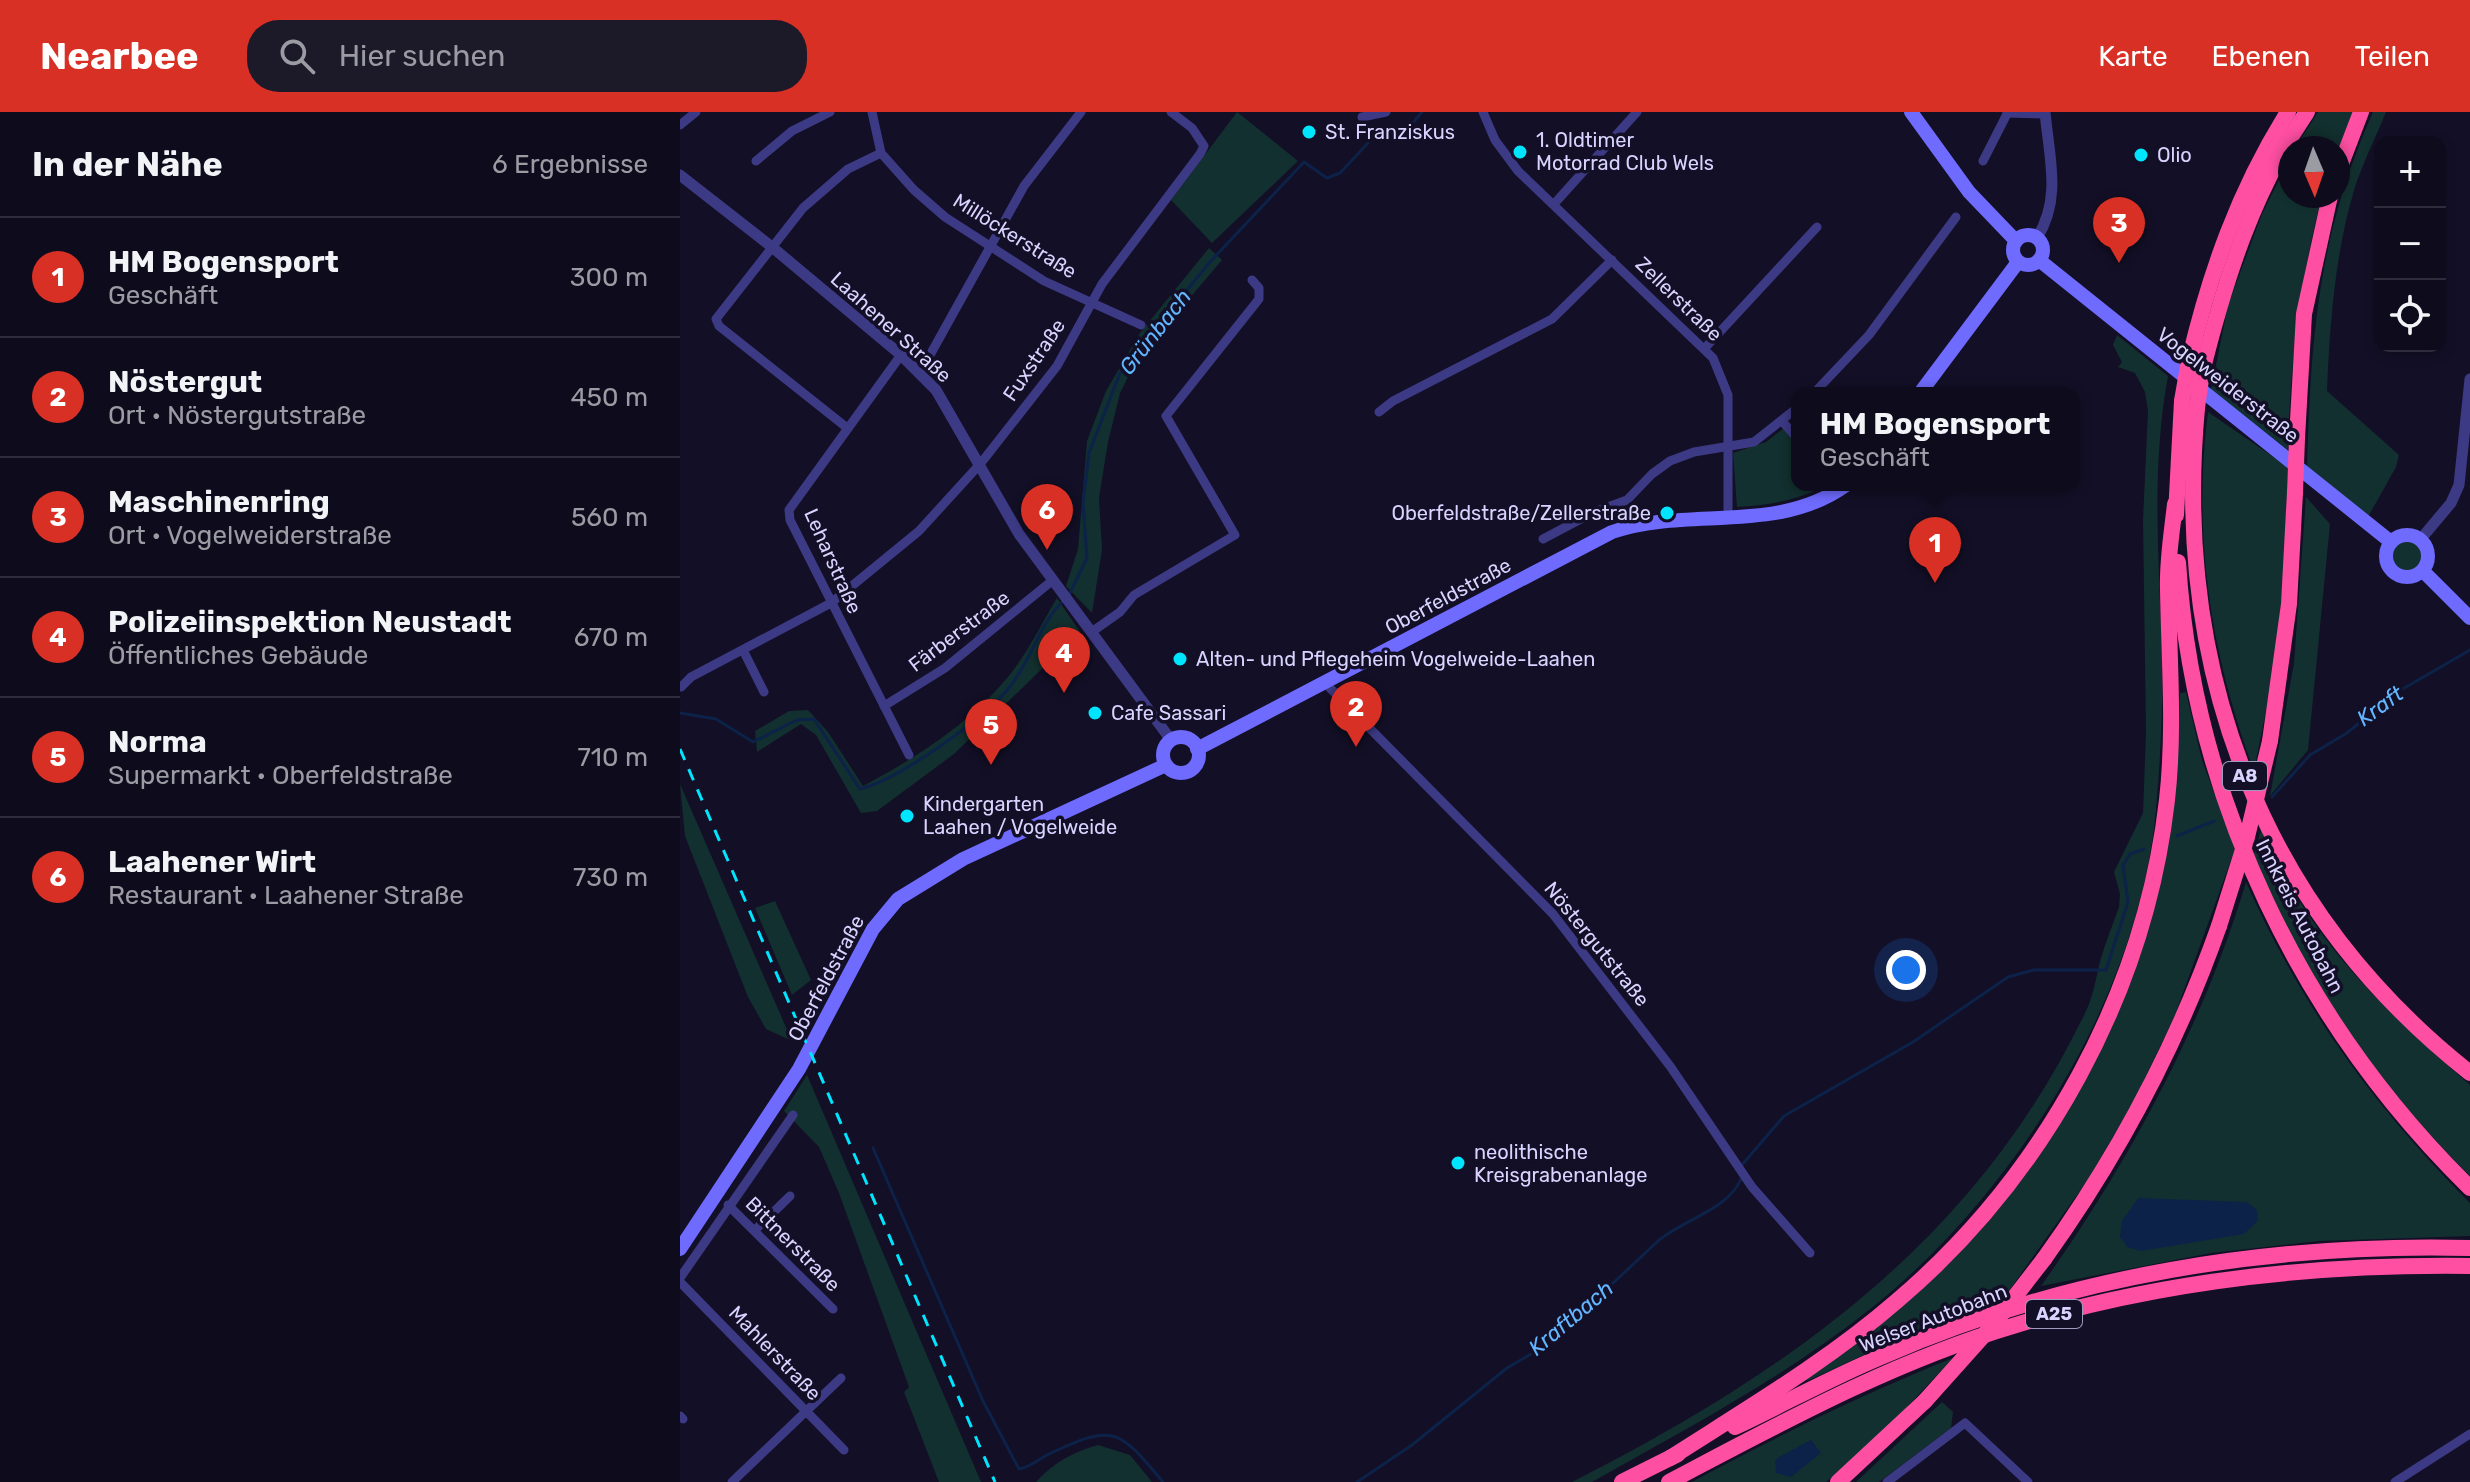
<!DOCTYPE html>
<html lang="de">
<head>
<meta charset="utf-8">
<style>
  :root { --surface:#0e0b1c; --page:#1c1929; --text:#f1f3f6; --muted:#9b9ba3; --line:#2e2b3b; --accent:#d93025 }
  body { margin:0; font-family:Rubik,sans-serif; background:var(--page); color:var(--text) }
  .controls { position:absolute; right:24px; top:24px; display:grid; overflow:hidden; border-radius:16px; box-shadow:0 4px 12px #0003 }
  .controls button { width:72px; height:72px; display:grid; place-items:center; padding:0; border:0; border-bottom:2px solid var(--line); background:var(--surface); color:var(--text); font:40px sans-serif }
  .compass { position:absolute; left:1598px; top:24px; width:72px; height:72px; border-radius:50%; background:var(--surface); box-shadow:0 4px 12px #0003; rotate:178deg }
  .you { position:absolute; left:1226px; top:858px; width:28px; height:28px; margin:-20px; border:6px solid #fff; border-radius:50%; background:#1a73e8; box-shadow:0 0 0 12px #1a73e833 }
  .badge { display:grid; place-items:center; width:52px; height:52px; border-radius:50%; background:var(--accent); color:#fff; font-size:26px; font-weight:700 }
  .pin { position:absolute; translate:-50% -66px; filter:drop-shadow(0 2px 4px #0008) }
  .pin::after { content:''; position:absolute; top:42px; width:28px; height:24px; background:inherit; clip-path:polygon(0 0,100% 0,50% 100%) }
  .popup { position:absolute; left:1111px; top:275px; width:288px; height:104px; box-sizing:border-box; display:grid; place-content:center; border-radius:16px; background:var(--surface); filter:drop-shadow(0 2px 6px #0005); font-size:26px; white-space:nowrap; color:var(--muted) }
  .popup b { font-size:30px; color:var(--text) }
  .popup::after { content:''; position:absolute; left:50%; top:100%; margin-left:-16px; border:16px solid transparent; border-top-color:var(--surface) }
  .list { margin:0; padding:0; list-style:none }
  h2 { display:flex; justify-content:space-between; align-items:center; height:104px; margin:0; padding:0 32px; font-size:34px }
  h2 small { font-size:26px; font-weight:400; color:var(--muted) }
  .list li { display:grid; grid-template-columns:52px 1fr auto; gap:24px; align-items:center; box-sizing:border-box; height:120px; padding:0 32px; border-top:2px solid var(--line) }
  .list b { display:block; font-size:30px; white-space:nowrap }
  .list p { margin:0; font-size:26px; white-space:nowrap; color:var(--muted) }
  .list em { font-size:26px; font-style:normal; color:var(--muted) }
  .icon { flex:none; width:44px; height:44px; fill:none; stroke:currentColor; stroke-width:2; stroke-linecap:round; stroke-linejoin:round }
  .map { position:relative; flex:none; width:1790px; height:1370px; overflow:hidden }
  header { display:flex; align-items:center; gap:48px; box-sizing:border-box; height:112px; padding:0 40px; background:var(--accent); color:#fff }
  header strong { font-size:38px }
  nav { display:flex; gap:44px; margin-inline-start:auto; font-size:28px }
  .search { width:560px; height:72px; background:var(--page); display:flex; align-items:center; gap:20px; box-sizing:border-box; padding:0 28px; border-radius:32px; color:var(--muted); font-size:30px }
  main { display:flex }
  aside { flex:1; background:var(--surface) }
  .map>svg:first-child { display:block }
  .green { fill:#12302f }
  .water { fill:#0c2248 }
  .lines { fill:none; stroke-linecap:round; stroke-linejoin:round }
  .stream { stroke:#0c2248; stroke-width:3 }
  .minor { stroke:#3d3a85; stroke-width:9 }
  .tertiary { stroke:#3d3a85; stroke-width:11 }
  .secondary { stroke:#6f6bff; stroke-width:14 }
  .motorway { stroke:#ff4fa3; stroke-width:16 }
  .rail { stroke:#00e5ff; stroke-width:3; stroke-dasharray:12 10; stroke-linecap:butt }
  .motorway-bridge { stroke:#ff4fa3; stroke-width:16 }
  .poi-dot { fill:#00e5ff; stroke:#130f26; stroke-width:3 }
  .labels { text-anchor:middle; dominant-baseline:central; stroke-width:7; stroke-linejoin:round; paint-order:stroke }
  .shield { fill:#130f26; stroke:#9e99be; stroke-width:2 }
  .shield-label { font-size:18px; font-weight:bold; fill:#d9d4ff }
  .poi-label { font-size:20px; fill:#d9d4ff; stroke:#130f26; text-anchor:start }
  .street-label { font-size:20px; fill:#d9d4ff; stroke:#130f26 }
  .water-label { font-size:22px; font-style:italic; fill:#62b6ff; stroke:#130f26 }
</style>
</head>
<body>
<header>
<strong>Nearbee</strong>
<div class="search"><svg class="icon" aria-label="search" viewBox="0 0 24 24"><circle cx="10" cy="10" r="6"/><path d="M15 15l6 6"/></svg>Hier suchen</div>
<nav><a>Karte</a><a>Ebenen</a><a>Teilen</a></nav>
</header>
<main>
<aside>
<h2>In der Nähe<small>6 Ergebnisse</small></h2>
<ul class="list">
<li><span class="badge">1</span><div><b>HM Bogensport</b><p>Geschäft</p></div><em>300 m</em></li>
<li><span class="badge">2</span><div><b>Nöstergut</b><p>Ort · Nöstergutstraße</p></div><em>450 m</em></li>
<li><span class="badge">3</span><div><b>Maschinenring</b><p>Ort · Vogelweiderstraße</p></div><em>560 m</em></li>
<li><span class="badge">4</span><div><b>Polizeiinspektion Neustadt</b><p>Öffentliches Gebäude</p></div><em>670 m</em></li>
<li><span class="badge">5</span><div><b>Norma</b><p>Supermarkt · Oberfeldstraße</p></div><em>710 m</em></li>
<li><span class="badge">6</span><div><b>Laahener Wirt</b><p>Restaurant · Laahener Straße</p></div><em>730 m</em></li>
</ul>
</aside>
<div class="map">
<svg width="1790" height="1370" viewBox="0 0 1790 1370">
  <rect width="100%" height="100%" fill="#130f26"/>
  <g class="green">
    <polygon points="557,0 618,49 532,131 491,88"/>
    <polygon points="1638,0 1673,0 1658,39 1615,36"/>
    <path d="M 1693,0 L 1706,0 C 1696,25 1683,50 1675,75 C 1655,141 1650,210 1647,279 L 1719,343 L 1716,355 L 1688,405 L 1627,356 C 1631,224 1638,123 1693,0 Z"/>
    <path d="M 1610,46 L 1610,84 L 1642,84 C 1620,168 1610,251 1608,338 L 1531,278 L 1548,193 L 1582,102 Z"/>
    <polygon points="529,136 542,148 456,249 440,281 428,330 419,386 422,438 412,501 386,474 398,437 407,329 426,279 460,221"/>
    <path d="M 1437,223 L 1488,264 C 1471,356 1479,449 1482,542 C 1483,590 1481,637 1477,685 C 1465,876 1337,1081 1189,1198 C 1103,1266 1006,1317 912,1370 L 892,1370 C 1111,1259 1297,1127 1406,899 C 1414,883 1416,864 1421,846 C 1426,829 1433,812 1439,795 L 1440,782 L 1434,760 L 1463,701 L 1466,620 L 1463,408 L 1468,299 L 1465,280 L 1455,261 L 1438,255 L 1442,250 L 1433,233 Z"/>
    <path d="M 1528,300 L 1608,355 L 1604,456 L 1596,548 L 1574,659 C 1531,544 1512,423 1528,300 Z"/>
    <path d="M 1104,316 L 1117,332 L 1117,373 L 1147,373 C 1118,388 1090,393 1057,395 L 1053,341 L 1086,330 Z"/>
    <polygon points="1626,385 1650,412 1628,638 1590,684 1614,551"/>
    <circle cx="1727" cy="444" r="16"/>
    <path d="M 377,486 L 400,520 L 274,642 L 197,699 L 181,701 L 136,623 L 121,612 L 77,640 L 75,619 L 109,599 L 128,598 L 148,620 L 183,674 C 240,644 296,607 335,556 C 351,534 363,509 377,486 Z"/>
    <path d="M 1506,580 L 1522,648 L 1555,737 L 1495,903 L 1457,983 L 1409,1066 L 1321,1190 L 1244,1215 L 1127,1269 L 1126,1266 C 1170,1234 1216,1203 1255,1165 C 1415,1008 1498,804 1500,581 Z"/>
    <polygon points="0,672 112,929 86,917 68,885 5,724"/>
    <path d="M 1581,718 C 1593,741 1605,766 1619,788 C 1663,860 1727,918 1790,973 L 1790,1064 C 1694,970 1628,867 1573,745 Z"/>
    <path d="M 1566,770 C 1622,896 1693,993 1790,1091 L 1790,1124 L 1639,1129 L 1531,1141 L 1361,1174 C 1448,1052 1523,914 1566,770 Z"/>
    <polygon points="95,789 131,868 112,883 75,796"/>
    <polygon points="127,963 301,1370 259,1370 224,1280 229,1275 159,1081 139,1035 104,999"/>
    <path d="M 1273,1246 L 1196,1328 L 1146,1370 L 1012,1370 C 1097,1324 1183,1282 1273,1246 Z"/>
    <polygon points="1262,1290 1273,1300 1271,1316 1199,1370 1176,1370"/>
    <path d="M 418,1333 L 450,1343 L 472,1370 L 356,1370 C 373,1351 393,1340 418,1333 Z"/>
  </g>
  <g class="water">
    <polygon points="1458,1086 1567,1090 1577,1098 1578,1109 1564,1122 1461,1139 1447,1135 1440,1125 1442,1109"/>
    <polygon points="1131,1328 1141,1341 1111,1365 1096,1361 1095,1349 1099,1345"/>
  </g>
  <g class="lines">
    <g class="stream">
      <polyline points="389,483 407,446 403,391 409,341 440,261 529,151 624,50 647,66 660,61 701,17 727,18 742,0"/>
      <path d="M 0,601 L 36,607 L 73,630 L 117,608 L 134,607 L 180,677 C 218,668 302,608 328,577 C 351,550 358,513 384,488"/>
      <polyline points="1592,685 1630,643 1667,621 1714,582 1790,538"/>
      <polyline points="1497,724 1534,709"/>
      <path d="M 193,1036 L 303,1289 L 339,1357 C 350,1355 358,1348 367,1343 C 434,1311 438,1316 483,1370"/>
      <polyline points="1061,1054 1104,1004 1233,930 1328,865 1354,858 1426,858 1448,790 1443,753 1450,742 1464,737"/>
      <path d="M 677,1370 L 732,1333 L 827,1256 L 868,1232 L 978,1129 C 1002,1108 1048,1098 1061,1067"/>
    </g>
    <g class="minor">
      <polyline points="192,0 201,41 234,78 265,105 364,169 461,213"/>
      <polyline points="803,0 815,28 838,59 1033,246 1048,283 1048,406"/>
      <polyline points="1327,1 1365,2"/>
      <polyline points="682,5 706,0"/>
      <polyline points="0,13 16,0"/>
      <polyline points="76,49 112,19 150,0"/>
      <polyline points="1303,49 1328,0"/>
      <polyline points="874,92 957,0"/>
      <polyline points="1024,237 1137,115"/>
      <polyline points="221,243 109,398 110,408 229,643"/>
      <polyline points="240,261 344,74 401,0"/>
      <polyline points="1134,281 1189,223 1276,105"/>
      <polyline points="699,300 713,289 872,207 932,148"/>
      <polyline points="1102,309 1117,326"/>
      <polyline points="166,315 39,214 36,207 123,96 168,57 201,41"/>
      <polyline points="863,427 914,400 947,388 972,362 990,349 1014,340 1074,330 1117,296"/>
      <polyline points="413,519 440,500 454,483 555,423 486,304 579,187 579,176 572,168"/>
      <polyline points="63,538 84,580"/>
      <polyline points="645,571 873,802 990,954 1072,1075 1130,1141"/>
      <polyline points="1,575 11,565 151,491 239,419 301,351 377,254 422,172 520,42 524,34 512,16 491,0"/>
      <polyline points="204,594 265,556 373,468"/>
      <polyline points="48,1093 153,1197"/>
      <polyline points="75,1118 110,1084"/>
      <polyline points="0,1166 113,1003"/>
      <polyline points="0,1170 164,1338"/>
      <polyline points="0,1304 3,1307"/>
      <polyline points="52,1370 161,1266"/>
      <polyline points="1207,1370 1285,1311 1348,1370"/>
      <polyline points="1715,1370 1790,1322"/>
    </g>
    <g class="tertiary">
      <polyline points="0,63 92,135 221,243 256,278 339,422 491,628"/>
      <path d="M 1357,126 C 1382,86 1369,45 1365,0"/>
      <polyline points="1740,428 1771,391 1779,373 1790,267"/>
    </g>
    <g class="secondary">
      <polyline points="1231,0 1289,80 1336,129"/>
      <circle cx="1348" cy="138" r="15"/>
      <polyline points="1359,148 1711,430"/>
      <polyline points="1240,281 1338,150"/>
      <circle cx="1727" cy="444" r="21"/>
      <polyline points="1743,459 1790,506"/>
      <circle cx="501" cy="643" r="18"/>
      <path d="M 517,637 L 932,420 C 1008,394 1097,423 1166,373"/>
      <polyline points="0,1137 119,957 193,817 218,787 283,747 486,653"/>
    </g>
    <g class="motorway">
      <polyline points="1658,60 1681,0"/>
      <path d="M 1509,249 C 1530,160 1559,78 1608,0"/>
      <path d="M 1522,260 C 1545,168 1573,79 1627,0"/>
      <path d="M 1517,296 C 1493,558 1580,795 1790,961"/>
      <polyline points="1617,326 1624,202 1650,84"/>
      <polyline points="1496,403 1502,289"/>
      <path d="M 1498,450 C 1513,687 1621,910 1790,1076"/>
      <polyline points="1590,629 1609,492 1615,380"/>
      <path d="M 1364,1147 C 1438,1044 1497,933 1539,814"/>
      <path d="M 1055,1315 C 1104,1292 1152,1265 1203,1244 C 1386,1164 1590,1131 1790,1136"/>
      <path d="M 990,1346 C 1068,1296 1148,1249 1218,1188 C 1365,1063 1465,880 1487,688 C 1495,617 1489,547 1488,477 C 1487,448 1492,420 1495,392"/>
      <polyline points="942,1370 998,1342"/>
      <path d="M 989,1370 C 1101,1311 1214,1249 1336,1213 C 1484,1168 1636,1152 1790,1154"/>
      <polyline points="1158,1370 1245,1289"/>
    </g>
    <polyline class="rail" points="0,637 315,1370"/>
    <g class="motorway-bridge">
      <polyline points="1502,289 1509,249"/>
      <polyline points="1517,296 1522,260"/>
      <polyline points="1615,380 1617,326"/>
      <polyline points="1539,814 1567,725 1590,629"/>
      <polyline points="1245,1289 1313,1213 1364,1147"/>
    </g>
  </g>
  <g class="poi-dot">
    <circle cx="629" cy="20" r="8"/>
    <circle cx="840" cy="40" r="8"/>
    <circle cx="1461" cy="43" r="8"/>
    <circle cx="987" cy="401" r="8"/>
    <circle cx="500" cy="547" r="8"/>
    <circle cx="415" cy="601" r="8"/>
    <circle cx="227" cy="704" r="8"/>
    <circle cx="778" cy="1051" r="8"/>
  </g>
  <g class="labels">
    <g class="shield">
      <rect x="1543" y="650" width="44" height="28" rx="6"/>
      <rect x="1346" y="1188" width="56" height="28" rx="6"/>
    </g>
    <g class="shield-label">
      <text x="1565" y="664">A8</text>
      <text x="1374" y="1202">A25</text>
    </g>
    <g class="poi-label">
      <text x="645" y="20">St. Franziskus</text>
      <text x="856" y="28">1. Oldtimer<tspan x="856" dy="23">Motorrad Club Wels</tspan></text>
      <text x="1477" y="43">Olio</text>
      <text x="971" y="401" text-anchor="end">Oberfeldstraße/Zellerstraße</text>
      <text x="516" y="547">Alten- und Pflegeheim Vogelweide-Laahen</text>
      <text x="431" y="601">Cafe Sassari</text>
      <text x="243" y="692">Kindergarten<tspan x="243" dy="23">Laahen / Vogelweide</tspan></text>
      <text x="794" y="1040">neolithische<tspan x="794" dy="23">Kreisgrabenanlage</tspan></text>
    </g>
    <g class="street-label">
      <text transform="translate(335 124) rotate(32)">Millöckerstraße</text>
      <text transform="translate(999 187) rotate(44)">Zellerstraße</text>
      <text transform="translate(211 215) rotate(42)">Laahener Straße</text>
      <text transform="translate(354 248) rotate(-56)">Fuxstraße</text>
      <text transform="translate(1548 273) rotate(38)">Vogelweiderstraße</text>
      <text transform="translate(153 449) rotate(66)">Leharstraße</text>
      <text transform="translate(768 484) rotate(-28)">Oberfeldstraße</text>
      <text transform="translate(279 519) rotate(-37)">Färberstraße</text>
      <text transform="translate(1620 804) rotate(63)">Innkreis Autobahn</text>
      <text transform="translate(917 832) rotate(51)">Nöstergutstraße</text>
      <text transform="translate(146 866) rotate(-62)">Oberfeldstraße</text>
      <text transform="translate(113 1132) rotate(45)">Bittnerstraße</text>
      <text transform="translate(1253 1206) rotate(-21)">Welser Autobahn</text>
      <text transform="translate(95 1241) rotate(46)">Mahlerstraße</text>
    </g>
    <g class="water-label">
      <text transform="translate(475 220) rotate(-52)">Grünbach</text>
      <text transform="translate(1700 594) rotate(-36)">Kraft</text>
      <text transform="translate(891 1206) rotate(-40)">Kraftbach</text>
    </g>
  </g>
</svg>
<div class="controls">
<button>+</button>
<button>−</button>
<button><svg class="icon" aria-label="locate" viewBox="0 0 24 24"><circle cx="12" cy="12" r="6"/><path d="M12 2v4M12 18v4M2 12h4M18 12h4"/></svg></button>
</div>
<svg class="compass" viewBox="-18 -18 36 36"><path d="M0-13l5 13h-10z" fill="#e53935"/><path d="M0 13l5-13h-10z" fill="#9b9ba3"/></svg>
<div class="you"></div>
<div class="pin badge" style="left:1255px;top:471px">1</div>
<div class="popup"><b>HM Bogensport</b>Geschäft</div>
<div class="pin badge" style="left:676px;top:635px">2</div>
<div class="pin badge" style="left:1439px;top:151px">3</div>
<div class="pin badge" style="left:384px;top:581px">4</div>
<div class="pin badge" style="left:311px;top:653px">5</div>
<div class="pin badge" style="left:367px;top:438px">6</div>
</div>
</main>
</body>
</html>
